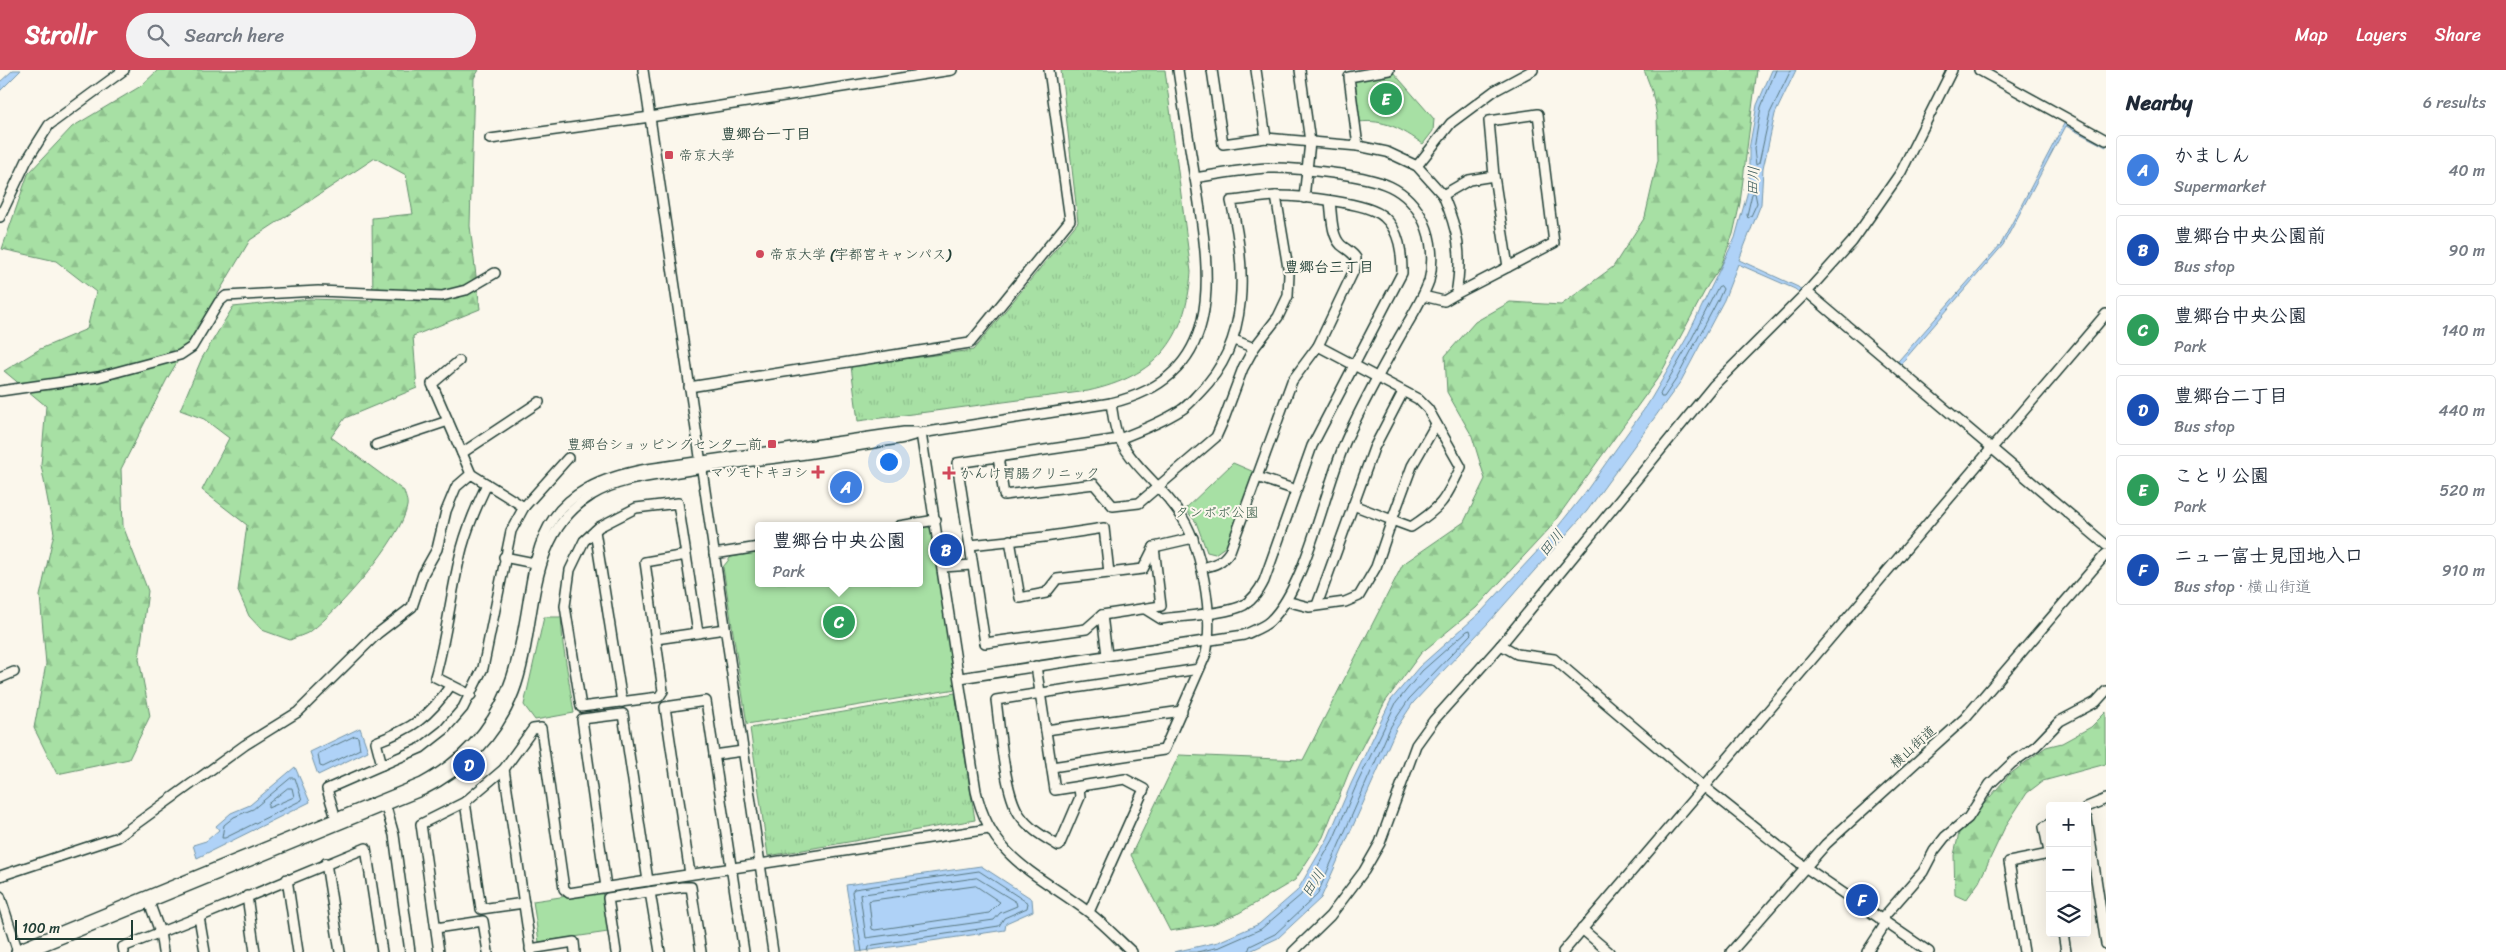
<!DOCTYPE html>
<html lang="en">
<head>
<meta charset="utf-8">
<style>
  :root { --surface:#fff; --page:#f2f2f3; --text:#1f2937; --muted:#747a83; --line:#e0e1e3; --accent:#d1495b }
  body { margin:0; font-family:Sriracha,"Klee One",sans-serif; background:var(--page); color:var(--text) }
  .controls { position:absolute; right:15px; bottom:15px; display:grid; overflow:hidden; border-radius:5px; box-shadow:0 5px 20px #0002 }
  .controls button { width:45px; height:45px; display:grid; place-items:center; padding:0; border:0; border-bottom:1px solid var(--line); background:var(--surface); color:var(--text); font:25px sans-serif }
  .scale { position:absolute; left:15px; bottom:12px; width:118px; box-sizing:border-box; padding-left:5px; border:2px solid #1f3d34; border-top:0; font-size:14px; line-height:18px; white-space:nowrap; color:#1f3d34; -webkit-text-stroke:4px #fbf7ec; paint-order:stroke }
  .you { position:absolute; left:888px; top:391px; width:18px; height:18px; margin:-12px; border:4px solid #fff; border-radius:50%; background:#1a73e8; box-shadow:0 0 0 8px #1a73e833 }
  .badge { display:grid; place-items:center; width:32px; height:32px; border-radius:50%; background:var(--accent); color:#fff; font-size:16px; font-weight:700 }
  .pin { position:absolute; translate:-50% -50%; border:2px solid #fff; box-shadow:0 1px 5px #0006 }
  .popup { position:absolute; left:755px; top:452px; width:168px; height:65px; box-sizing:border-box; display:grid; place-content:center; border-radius:5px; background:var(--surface); filter:drop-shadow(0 1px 4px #0005); font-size:16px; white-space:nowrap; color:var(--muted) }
  .popup b { font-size:19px; color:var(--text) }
  .popup::after { content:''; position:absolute; left:50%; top:100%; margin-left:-10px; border:10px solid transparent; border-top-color:var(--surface) }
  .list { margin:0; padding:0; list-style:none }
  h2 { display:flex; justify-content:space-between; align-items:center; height:65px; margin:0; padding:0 20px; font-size:21px }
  h2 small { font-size:16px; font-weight:400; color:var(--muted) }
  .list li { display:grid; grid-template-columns:32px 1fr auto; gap:15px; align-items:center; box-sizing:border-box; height:70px; margin:0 10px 10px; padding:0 10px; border:1px solid var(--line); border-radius:5px }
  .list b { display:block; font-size:19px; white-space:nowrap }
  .list p { margin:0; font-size:16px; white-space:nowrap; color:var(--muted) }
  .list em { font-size:16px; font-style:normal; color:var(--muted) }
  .icon { flex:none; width:28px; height:28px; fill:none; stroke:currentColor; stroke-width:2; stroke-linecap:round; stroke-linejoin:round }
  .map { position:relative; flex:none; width:2106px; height:882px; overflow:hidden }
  header { display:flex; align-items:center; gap:30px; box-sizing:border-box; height:70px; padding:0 25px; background:var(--accent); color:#fff }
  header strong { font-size:24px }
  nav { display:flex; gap:28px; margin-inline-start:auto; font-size:18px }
  .search { width:350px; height:45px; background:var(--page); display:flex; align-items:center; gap:12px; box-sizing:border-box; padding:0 18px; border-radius:28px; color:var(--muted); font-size:19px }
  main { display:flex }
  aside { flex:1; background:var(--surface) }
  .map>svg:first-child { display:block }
  .grass { fill:url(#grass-tufts); stroke:#638e6c }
  .forest { fill:url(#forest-firs); stroke:#638e6c }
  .green { fill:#a7e0a4; stroke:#638e6c }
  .water { fill:#afd2f7; stroke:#7596a9 }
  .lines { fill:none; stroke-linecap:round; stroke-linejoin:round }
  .shore { stroke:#597982; stroke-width:1 }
  .minor-casing { stroke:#1f3d34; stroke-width:12 }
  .minor { stroke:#fbf7ec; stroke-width:9 }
  .poi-dot { fill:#d1495b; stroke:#fbf7ec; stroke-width:2 }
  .labels { text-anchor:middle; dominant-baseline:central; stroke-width:4; stroke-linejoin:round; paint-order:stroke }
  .poi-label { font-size:14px; fill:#1f3d34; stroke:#fbf7ec; text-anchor:start }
  .park-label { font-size:14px; fill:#3a5e4a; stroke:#fbf7ec }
  .street-label { font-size:14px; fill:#1f3d34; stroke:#fbf7ec }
  .neighbourhood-label { font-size:15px; font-weight:bold; fill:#1f3d34; stroke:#fbf7ec }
  .water-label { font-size:15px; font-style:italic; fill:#3c5b5b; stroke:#fbf7ec }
</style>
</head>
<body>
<header>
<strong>Strollr</strong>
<div class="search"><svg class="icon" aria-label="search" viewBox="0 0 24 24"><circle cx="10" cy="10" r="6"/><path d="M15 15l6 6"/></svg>Search here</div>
<nav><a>Map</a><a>Layers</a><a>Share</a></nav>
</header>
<main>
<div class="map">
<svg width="2106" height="882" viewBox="0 0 2106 882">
  <defs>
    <pattern id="grass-tufts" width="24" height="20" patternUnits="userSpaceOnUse" patternTransform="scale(1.25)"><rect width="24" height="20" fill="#a7e0a4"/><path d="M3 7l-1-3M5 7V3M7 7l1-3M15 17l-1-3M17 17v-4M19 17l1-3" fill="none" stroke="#8fc18e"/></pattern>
    <pattern id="forest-firs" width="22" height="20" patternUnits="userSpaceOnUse" patternTransform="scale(1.25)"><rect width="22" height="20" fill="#a7e0a4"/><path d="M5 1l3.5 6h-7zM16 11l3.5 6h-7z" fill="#8fc18e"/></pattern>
  </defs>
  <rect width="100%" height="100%" fill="#fbf7ec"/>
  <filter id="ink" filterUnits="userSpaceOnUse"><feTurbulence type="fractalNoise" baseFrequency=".02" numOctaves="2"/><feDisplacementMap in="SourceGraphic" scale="10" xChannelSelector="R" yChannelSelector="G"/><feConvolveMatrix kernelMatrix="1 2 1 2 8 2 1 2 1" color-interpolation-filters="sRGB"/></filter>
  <g filter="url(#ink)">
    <g class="grass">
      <path d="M 1061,0 L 1165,0 L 1191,202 C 1186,271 1156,306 1088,321 L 858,351 L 851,296 L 973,280 L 1078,152 Z"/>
      <polygon points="955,623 975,750 768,786 750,658"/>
    </g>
    <g class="forest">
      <path d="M 158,0 L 479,0 L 474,8 L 470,156 L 480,239 L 413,266 L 417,318 L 345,348 L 331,367 L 404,421 C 405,426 408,431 407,436 C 403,467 337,542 311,561 C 305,565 296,567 290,570 L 262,560 L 249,546 L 238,521 L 247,455 L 202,420 L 229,368 L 204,349 L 180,340 L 202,288 L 233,237 L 310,229 L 373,231 L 372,148 L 413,144 L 406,105 L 375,88 L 250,170 L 167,309 L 121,399 L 123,456 L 148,521 L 139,589 L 150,646 L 129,689 L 57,704 L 34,658 L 46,594 L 40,526 L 54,463 L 41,395 L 46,336 L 4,301 L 40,279 L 87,259 L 96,222 L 56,191 L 2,179 L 28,104 L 72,57 L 141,16 Z"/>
      <polygon points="1644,0 1757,0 1740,133 1733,164 1721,196 1708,215 1660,305 1549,459 1476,538 1421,583 1385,632 1349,702 1323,767 1295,810 1239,843 1213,854 1170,861 1131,785 1179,685 1303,690 1403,494 1464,452 1485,409 1472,366 1447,322 1445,286 1475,252 1510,232 1561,235 1613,197 1645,147 1658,90 1657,46 1652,21"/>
      <polygon points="2106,642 2106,694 2043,711 2027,723 2005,757 1979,812 1966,830 1955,825 1954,785 1959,763 2009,705 2046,677 2062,673 2091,657"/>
    </g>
    <g class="green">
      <path d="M 1393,2 L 1434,49 L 1433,61 L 1423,74 C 1402,59 1384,49 1359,52 L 1352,9 Z"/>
      <polygon points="1233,393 1254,402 1229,474 1215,484 1207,482 1196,452 1185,439"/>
      <polygon points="927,456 935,462 956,619 747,654 723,497 731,487 759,482 759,513 919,513 919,457"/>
      <polygon points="544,547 561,547 563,574 574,643 535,650 524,635"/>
      <polygon points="602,821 608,862 539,872 533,831"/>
    </g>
    <g class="water">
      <polygon points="13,0 21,0 0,21 0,12"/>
      <polygon points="1772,0 1796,0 1775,44 1763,99 1761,134 1739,190 1798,217 1892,298 2001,174 2065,52 2106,74 2106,77 2066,56 2003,175 1894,302 1795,219 1738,194 1724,230 1681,311 1587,441 1489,552 1413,633 1396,659 1321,828 1278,868 1248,882 1174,882 1218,872 1259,854 1297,821 1328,768 1351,714 1391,630 1419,597 1481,542 1544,474 1584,424 1648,334 1686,269 1735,168 1749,117 1749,79 1757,35"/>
      <polygon points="360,658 368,681 318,705 310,682"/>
      <polygon points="295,697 310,732 197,788 193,775 206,771 219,760 216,756 231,743 250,735"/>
      <polygon points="981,796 1032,829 1033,841 1006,853 1005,860 857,882 846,815"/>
    </g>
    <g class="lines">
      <g class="shore">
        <polyline points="1776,0 1761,37 1754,79 1756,95 1759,93 1770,43 1791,0"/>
        <polygon points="1755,123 1757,133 1751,146 1748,148 1747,145 1752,124"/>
        <polygon points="1721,216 1723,219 1719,228 1677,308 1664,327 1661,327 1660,324 1690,272 1718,217"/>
        <polygon points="355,666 358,667 360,679 323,697 320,696 318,684"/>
        <polygon points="291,708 295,708 302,730 225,768 222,768 224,755 234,747 253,739"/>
        <polygon points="288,718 292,718 294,727 268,738 268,734"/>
        <polygon points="977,808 1016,832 1017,836 1000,843 994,850 866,868 860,825"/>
        <polygon points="976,816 1000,832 989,843 875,860 872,859 869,831"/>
        <polyline points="862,882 852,822 854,819 979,801 1028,833 1027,838 1004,848 999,856 873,875 869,877 868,882"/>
        <polyline points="1197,882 1220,877 1261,859 1301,825 1333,770 1356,716 1396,633 1422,601 1467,561 1470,560 1471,564 1409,629 1391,656 1317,825 1275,864 1250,876 1248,882"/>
      </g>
      <g class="minor-casing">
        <g id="minor">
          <polyline points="643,0 773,882"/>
          <polyline points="1212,0 1223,74 1266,68 1358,76 1387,82 1417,96 1443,125"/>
          <polyline points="1256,0 1266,68"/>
          <polyline points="1300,0 1310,72 1304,128"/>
          <polyline points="1979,0 2106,70"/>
          <polyline points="490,69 650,47 952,0"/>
          <polyline points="1358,76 1349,7 1389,0"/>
          <polyline points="1417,96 1451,53 1494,21 1533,0"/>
          <polyline points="0,147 27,90 49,55 124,0"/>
          <polyline points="1807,222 2106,475"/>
          <polyline points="1456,224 1554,173 1538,44 1489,51 1494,106"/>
          <path d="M 1423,226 L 1444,231 L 1456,224 C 1463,184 1458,161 1443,125 L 1469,110 L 1494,106 L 1508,197"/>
          <polyline points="1234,270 1254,278"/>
          <polyline points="459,291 432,314 471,404"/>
          <polyline points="689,317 970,273 1070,150 1049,0"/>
          <polyline points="0,321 98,307 180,285 192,277 219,232 226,226 318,221 442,226 466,220 495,203"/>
          <path d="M 921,363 L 976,721 C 991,788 1036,803 1087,841 C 1103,853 1117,868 1132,882"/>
          <polyline points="376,375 448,351"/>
          <polyline points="462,383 539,332"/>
          <polyline points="998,387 1004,425 1094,414 1113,436 1139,433 1216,367 1224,349 1243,298 1254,278 1278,247 1288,226 1289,204 1276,126"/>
          <polyline points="1257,407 1296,420"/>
          <polyline points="1353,435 1392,450 1412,396 1436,354"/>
          <polyline points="524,437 568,388"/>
          <polyline points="899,456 936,450"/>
          <polyline points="595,461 622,632"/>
          <polyline points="1010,470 1020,528 1046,523 1057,509 1109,503"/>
          <polyline points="970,475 1044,467 1104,458 1109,503 1143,499 1154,477 1193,468"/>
          <polyline points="714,484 759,477"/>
          <polyline points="686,485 645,492 663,621 659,627 581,637 565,536 570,500 584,471 599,457 636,438 678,433 698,563"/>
          <polyline points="504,487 539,494"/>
          <polyline points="943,497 972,495"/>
          <path d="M 1201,498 C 1215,495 1222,493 1230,481 L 1292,311 L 1318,276 L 1355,198 L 1356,188 C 1352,182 1347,180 1341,175 C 1331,165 1332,145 1330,132"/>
          <path d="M 1286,531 L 1309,537 L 1345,532 L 1359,526 L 1376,497 L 1392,450 L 1411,457 C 1442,437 1445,430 1461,397 L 1428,339 L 1418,329 L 1318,276"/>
          <polyline points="1317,535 1374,378 1403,322"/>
          <path d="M 1145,539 L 1161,549 C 1181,546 1228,544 1244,535 C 1254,529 1259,521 1264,511 L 1312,376 L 1402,203 C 1402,184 1400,161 1384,147 C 1368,132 1300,126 1277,126 C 1262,126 1246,130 1231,131 C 1246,196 1251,271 1200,322 C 1194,328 1188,336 1181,340 C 1162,352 1140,361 1119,369 L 957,393 L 985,573 L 1086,559 L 1102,545 L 1161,536 L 1154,477"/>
          <polyline points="1102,545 1107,585"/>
          <polyline points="656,569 725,559"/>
          <polyline points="1501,575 1517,584 1554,589 1703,716 1805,797 1929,882"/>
          <polyline points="1036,596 1055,720 1125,709 1144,719 1089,842"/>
          <polyline points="0,608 14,602"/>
          <path d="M 960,608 L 1244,565 C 1252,561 1264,557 1270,551 C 1307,516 1325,416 1347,368 C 1363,333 1381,300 1399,268 C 1410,249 1422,231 1429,211 C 1434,192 1432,169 1424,152 C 1407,115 1378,110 1341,104 C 1317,101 1293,97 1269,98 C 1245,99 1219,104 1195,108"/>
          <path d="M 451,615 L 435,607 C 447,565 451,521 462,478 C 468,456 477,435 487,414"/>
          <polyline points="1046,660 1182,641"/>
          <polyline points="714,685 743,681"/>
          <path d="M 382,695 L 376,672 C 413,658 428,648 451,615 L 471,625"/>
          <path d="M 1052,697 L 1164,680 L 1206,584 C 1214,545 1202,474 1178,441 C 1161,416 1135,398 1120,370 C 1114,360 1113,345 1111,333"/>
          <polyline points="504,699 531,882"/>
          <path d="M 1079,717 L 1080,727 L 1059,776 C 1044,767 1029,759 1019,744 C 1004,721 1000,659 996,630 L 1199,599"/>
          <polyline points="384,730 394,765 410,882"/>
          <polyline points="465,732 481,839 524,833"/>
          <polyline points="2087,737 2106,729"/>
          <polyline points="2087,749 2106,874"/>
          <polyline points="2050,754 2044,757 2050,787"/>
          <polyline points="326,793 340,882"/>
          <polyline points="690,804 665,637 706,631 744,882"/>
          <polyline points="0,806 118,767 245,675 298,642 377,564 412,537 423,504 437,479 446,441 456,417 471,404 524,437 511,461 483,598 463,638 444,660 421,678 327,719 337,752"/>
          <polyline points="287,809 298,882"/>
          <polyline points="606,817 582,649 623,644 648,811"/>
          <polyline points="650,822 660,882"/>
          <polyline points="0,826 18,882"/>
          <polyline points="247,826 255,882"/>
          <polyline points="150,827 149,832 160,862 163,882"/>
          <polyline points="199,847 366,778 382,882"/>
          <polyline points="1881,850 1923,802 1934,781 1945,767 1968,748 1990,714 2012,693 2036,676 2060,651 2096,632 2106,621"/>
          <polyline points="436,858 483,851 488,882"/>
          <polyline points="1582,859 1609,882"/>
          <polyline points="2063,863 2066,882"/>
          <polyline points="530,879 574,872 575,882"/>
          <path d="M 16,882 L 25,876 L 422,713 C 466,689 497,653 512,606 C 544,506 511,424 647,399 L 904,362 L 916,362"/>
          <path d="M 28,882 L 423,720 C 464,700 497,666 514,622 C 539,556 523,466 592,425 C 616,410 645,407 672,403 C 707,397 742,392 777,388 C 819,383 862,375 904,368 L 921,363 L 1111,333 C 1225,306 1211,210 1197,120 C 1190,80 1184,40 1178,0"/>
          <polyline points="124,882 123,877 199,847 205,882"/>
          <polyline points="439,882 421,754 465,732 504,699 533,659 541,658 564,819 569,823 989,759"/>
          <polyline points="616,882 608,828 682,817 691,817 701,882"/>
          <polyline points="1293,882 1330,846 1364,801 1380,773 1416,675 1434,650 1501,575 1713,316 1807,222 1852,172 1901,102 1952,0"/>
          <polyline points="1563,882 2106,244"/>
          <polyline points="1731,882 1826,774 1965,648 2106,484"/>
          <polyline points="1867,882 1886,853"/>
          <polyline points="2024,882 2009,792 2049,784"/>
        </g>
      </g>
      <use href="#minor" class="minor"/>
    </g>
  </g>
  <g class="poi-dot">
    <rect x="664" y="80" width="10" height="10" rx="2.5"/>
    <circle cx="760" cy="184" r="5"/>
    <rect x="767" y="369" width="10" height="10" rx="2.5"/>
    <path d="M815.5 394.5h5v5h5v5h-5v5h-5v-5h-5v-5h5z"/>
    <path d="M946.5 395.5h5v5h5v5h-5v5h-5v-5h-5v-5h5z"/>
  </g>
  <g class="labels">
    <g class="poi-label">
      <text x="679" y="85">帝京大学</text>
      <text x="770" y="184">帝京大学 (宇都宮キャンパス)</text>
      <text x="762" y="374" text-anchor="end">豊郷台ショッピングセンター前</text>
      <text x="808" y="402" text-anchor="end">マツモトキヨシ</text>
      <text x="960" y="403">かんけ胃腸クリニック</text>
    </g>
    <g class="park-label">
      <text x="1217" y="442">タンポポ公園</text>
    </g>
    <g class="street-label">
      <text transform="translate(1913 677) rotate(-42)">横山街道</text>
    </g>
    <g class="neighbourhood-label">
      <text x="766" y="64">豊郷台一丁目</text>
      <text x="1329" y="197">豊郷台三丁目</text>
    </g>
    <g class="water-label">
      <text transform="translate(1753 111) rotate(-87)">田川</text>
      <text transform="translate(1551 473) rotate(-51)">田川</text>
      <text transform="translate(1313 813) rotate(-58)">田川</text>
    </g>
  </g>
</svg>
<div class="controls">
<button>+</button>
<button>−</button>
<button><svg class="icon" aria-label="layers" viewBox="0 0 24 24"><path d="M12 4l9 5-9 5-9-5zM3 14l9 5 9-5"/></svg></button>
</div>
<div class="scale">100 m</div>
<div class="you"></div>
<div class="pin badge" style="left:846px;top:417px;background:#3f7fe0">A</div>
<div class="pin badge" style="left:946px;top:480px;background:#1a4fb4">B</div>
<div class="pin badge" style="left:839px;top:552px;background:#2e9e5b">C</div>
<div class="popup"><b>豊郷台中央公園</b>Park</div>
<div class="pin badge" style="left:469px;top:695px;background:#1a4fb4">D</div>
<div class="pin badge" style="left:1386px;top:29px;background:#2e9e5b">E</div>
<div class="pin badge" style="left:1862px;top:830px;background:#1a4fb4">F</div>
</div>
<aside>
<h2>Nearby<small>6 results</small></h2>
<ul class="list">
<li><span class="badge" style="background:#3f7fe0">A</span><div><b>かましん</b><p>Supermarket</p></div><em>40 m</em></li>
<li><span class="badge" style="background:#1a4fb4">B</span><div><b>豊郷台中央公園前</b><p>Bus stop</p></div><em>90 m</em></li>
<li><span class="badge" style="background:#2e9e5b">C</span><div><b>豊郷台中央公園</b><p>Park</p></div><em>140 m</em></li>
<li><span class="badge" style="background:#1a4fb4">D</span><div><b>豊郷台二丁目</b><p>Bus stop</p></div><em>440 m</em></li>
<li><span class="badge" style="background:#2e9e5b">E</span><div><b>ことり公園</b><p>Park</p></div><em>520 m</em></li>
<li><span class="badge" style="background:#1a4fb4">F</span><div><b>ニュー富士見団地入口</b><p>Bus stop · 横山街道</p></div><em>910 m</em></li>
</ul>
</aside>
</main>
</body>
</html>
